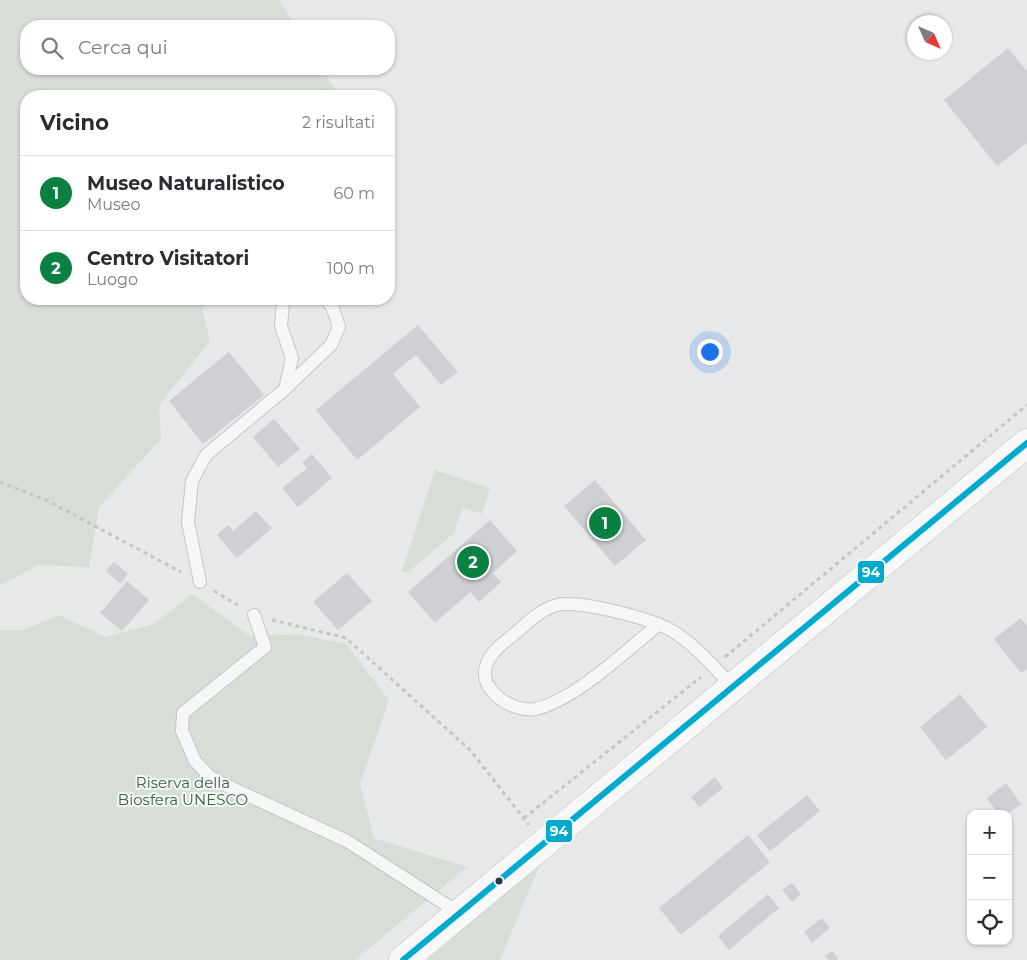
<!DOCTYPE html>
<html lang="it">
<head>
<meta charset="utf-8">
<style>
  :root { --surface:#fff; --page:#f2f2f3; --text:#2b2b33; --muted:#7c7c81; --line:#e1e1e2; --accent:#0b8043 }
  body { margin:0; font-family:Montserrat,sans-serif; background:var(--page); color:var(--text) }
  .controls { position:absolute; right:15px; bottom:15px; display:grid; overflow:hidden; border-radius:10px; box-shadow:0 1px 4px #0004 }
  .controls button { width:45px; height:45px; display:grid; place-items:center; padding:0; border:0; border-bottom:1px solid var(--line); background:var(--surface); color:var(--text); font:25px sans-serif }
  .compass { position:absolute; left:907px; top:15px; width:45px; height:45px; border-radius:50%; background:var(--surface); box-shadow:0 1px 4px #0004; rotate:135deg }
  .you { position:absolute; left:709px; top:351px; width:18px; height:18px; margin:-12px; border:4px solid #fff; border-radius:50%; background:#1a73e8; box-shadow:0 0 0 8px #1a73e833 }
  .badge { display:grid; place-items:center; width:32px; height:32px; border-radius:50%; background:var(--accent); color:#fff; font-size:16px; font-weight:700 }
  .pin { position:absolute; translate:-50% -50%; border:2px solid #fff; box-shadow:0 1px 5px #0006 }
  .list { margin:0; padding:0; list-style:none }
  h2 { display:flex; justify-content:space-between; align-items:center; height:65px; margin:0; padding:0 20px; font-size:21px }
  h2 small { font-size:16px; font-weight:400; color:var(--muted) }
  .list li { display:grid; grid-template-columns:32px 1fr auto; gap:15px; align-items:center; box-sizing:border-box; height:75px; padding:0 20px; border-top:1px solid var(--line) }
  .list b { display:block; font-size:19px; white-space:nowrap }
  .list p { margin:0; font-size:16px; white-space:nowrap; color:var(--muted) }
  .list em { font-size:16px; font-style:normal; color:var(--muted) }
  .icon { flex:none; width:28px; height:28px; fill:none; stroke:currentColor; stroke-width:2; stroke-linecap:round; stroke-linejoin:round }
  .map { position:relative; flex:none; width:1027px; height:960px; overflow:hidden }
  .search { position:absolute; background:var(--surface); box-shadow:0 1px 4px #0004; left:20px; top:20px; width:375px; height:55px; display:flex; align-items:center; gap:12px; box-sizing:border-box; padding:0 18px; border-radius:20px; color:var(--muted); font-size:19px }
  .panel { position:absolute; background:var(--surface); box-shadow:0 1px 4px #0004; left:20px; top:90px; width:375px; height:215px; border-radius:20px }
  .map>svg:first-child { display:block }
  .green { fill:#d6ded6 }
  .building { fill:#ced0d3 }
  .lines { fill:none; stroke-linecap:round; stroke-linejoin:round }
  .lane-casing { stroke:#c4c6c8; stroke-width:14 }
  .secondary-casing { stroke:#c4c6c8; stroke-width:29 }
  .path { stroke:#c5c6ca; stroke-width:3; stroke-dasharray:4 4; stroke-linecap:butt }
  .lane { stroke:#f5f6f7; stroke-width:12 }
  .secondary { stroke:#f8f8f8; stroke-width:28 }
  .bus-1-casing { stroke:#f4f6f9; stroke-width:10 }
  .bus-1 { stroke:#00a9ce; stroke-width:6 }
  .bus-dot { fill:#2b3445; stroke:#f4f6f9; stroke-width:2 }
  .labels { text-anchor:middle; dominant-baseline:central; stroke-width:4; stroke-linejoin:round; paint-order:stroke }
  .park-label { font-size:15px; fill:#3f6138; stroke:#f4f6f9 }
  .line-badge { stroke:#f4f6f9; stroke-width:2 }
  .badge-label { font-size:14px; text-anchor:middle; font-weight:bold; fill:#fff }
</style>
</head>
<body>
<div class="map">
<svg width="1027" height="960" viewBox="0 0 1027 960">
  <rect width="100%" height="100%" fill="#e6e8ea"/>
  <g class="green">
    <polygon points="0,0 279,0 296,26 26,26 26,69 322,69 339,96 26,96 26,299 210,299 202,309 210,341 159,405 161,439 99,507 89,567 39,565 0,585"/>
    <polygon points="435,470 490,488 482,514 462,508 454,533 407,573 402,571"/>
    <polygon points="192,594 250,636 297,634 346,644 389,700 360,784 374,838 467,867 355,960 0,960 0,630 21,631 59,615 105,637 154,624"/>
    <polygon points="540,864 500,960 427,960"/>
  </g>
  <g class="building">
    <polygon points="1008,48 1027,71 1027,143 997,166 944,100"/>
    <polygon points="418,325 458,372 441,385 416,355 393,374 420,407 357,460 316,410"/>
    <polygon points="229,352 264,395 203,444 169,401"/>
    <polygon points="274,419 300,449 278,467 253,437"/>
    <polygon points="312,454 332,478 298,507 282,488 307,468 302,462"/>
    <polygon points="595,480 646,540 615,566 564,506"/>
    <polygon points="256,511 272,528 237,558 217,535 228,525 233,531"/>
    <polygon points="490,520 517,551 493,573 501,582 479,602 470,592 435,623 408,592"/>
    <polygon points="114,562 128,574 120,584 106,571"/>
    <polygon points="347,573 372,601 338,630 313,602"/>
    <polygon points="127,581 149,600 122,631 100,613"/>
    <polygon points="1021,618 1027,626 1027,669 1021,673 994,639"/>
    <polygon points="960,694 987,727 946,760 920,727"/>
    <polygon points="715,777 723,788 699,807 691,797"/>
    <polygon points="1006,783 1021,804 1007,814 998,814 987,798"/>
    <polygon points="807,795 820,811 770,851 757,835"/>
    <polygon points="748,835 770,862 681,935 659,908"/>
    <polygon points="792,883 801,894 792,902 782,890"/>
    <polygon points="768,894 779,908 729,950 718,936"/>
    <polygon points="822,918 830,928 812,943 804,932"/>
    <polygon points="832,951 838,958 836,960 828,960 825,956"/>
  </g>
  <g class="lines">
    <g class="lane-casing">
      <g id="lane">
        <polyline points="285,389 292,358 281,326 283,302 287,299"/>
        <polyline points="200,582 188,522 192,481 206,455 285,389 311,364 331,345 339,327 332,306 325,299"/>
        <polyline points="254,615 265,647 183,713 182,731 195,761 209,776 221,783 347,841 459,913"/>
        <path d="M 659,624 C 627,650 574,701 535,709 C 513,713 478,690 486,666 C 491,650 508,640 519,630 C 530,620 542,609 557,605 C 580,600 654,619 674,632 C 696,646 714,667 732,686"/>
      </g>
    </g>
    <g class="secondary-casing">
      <polyline id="secondary" points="403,960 1027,443"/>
    </g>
    <g class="path">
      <polyline points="0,482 46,500 181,572"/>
      <polyline points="214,591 241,607"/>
      <polyline points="272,620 346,638 470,750 529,825"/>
      <polyline points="725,657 1027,405"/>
      <polyline points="524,818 701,677"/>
    </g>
    <use href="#lane" class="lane"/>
    <use href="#secondary" class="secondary"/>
    <g class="bus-1-casing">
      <polyline id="bus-1" points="403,960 1027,443"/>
    </g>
    <use href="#bus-1" class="bus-1"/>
  </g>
  <circle class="bus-dot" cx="499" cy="881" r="4.5"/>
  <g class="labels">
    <g class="park-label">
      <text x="183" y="782">Riserva della<tspan x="183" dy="17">Biosfera UNESCO</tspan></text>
    </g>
  </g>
  <g class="line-badge">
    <rect x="857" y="560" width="28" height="24" rx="5" fill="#00a9ce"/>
    <rect x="545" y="819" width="28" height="24" rx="5" fill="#00a9ce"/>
  </g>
  <g class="badge-label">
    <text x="871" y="577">94</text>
    <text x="559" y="836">94</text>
  </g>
</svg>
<div class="controls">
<button>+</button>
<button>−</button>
<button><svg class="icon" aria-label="locate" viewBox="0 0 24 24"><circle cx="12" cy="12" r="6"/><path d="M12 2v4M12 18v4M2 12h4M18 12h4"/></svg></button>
</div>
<svg class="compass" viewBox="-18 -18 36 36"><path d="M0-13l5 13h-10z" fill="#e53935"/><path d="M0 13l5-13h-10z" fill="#7c7c81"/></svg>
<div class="you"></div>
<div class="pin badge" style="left:605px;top:523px">1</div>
<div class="pin badge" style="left:473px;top:562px">2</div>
<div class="search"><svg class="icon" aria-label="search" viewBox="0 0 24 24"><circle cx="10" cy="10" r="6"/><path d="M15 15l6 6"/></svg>Cerca qui</div>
<section class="panel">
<h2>Vicino<small>2 risultati</small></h2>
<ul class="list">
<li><span class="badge">1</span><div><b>Museo Naturalistico</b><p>Museo</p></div><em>60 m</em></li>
<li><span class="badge">2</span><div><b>Centro Visitatori</b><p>Luogo</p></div><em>100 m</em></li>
</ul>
</section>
</div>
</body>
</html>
